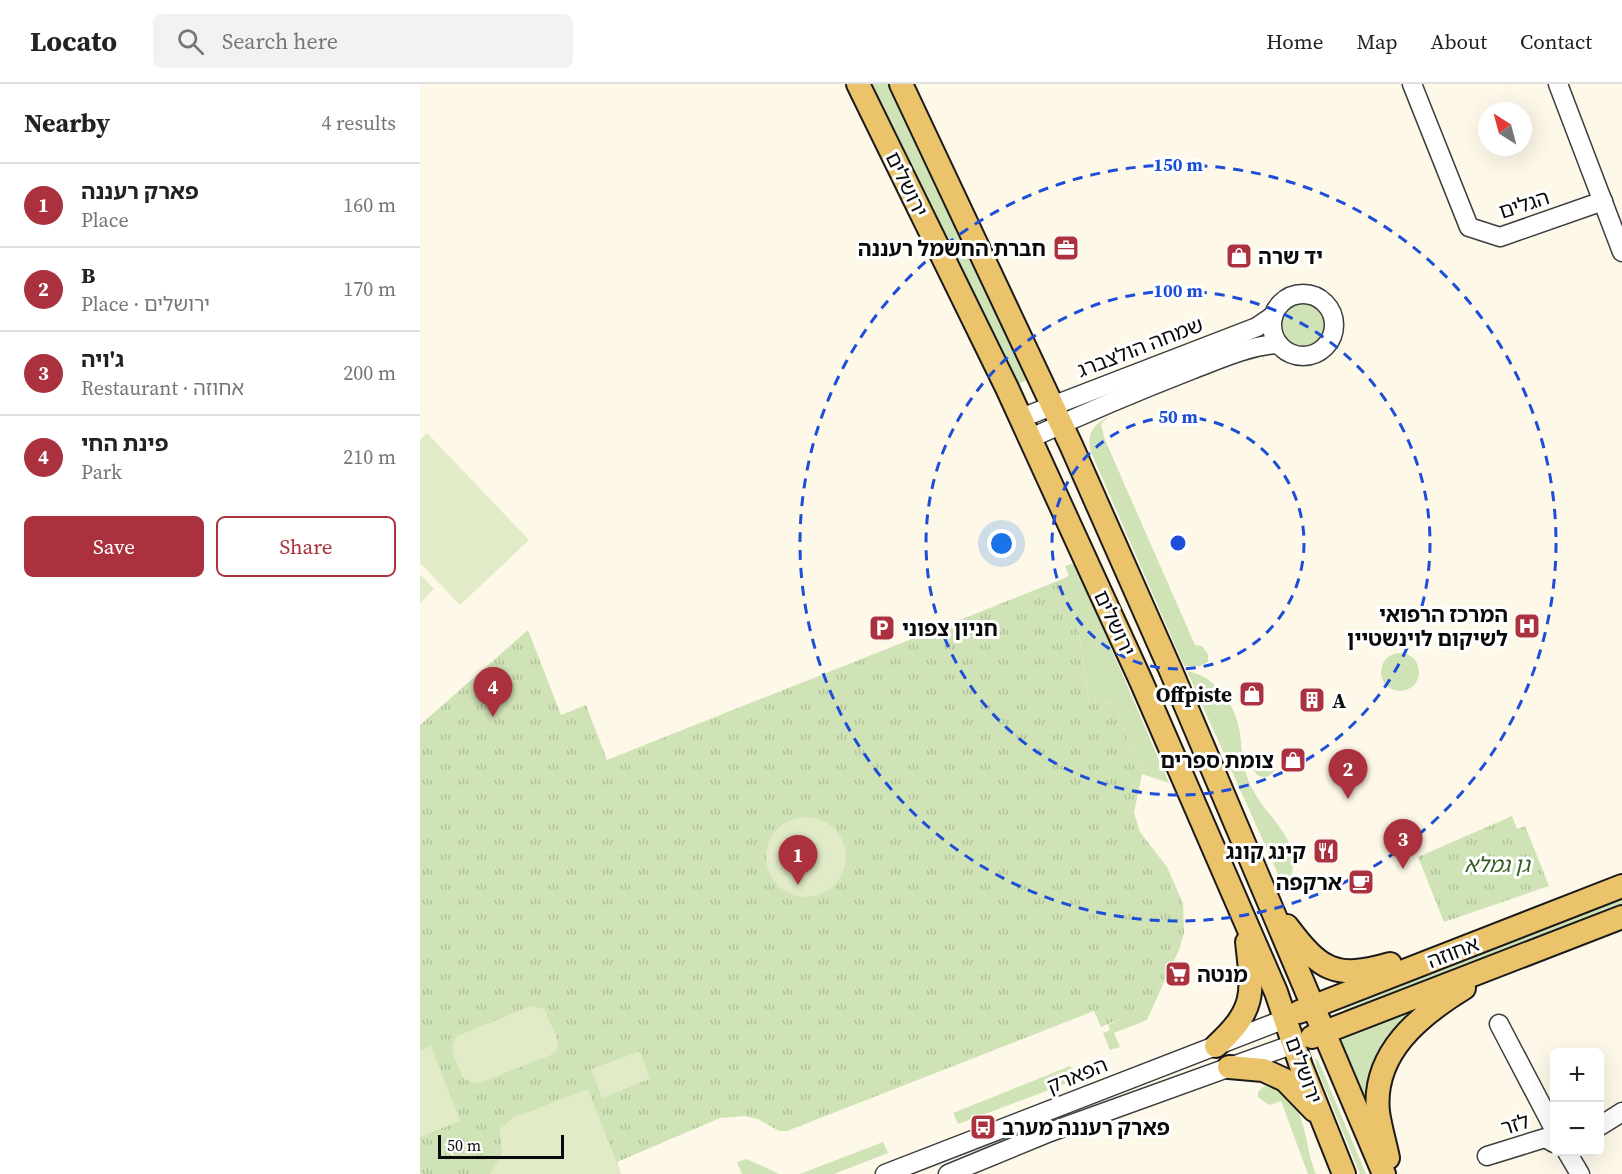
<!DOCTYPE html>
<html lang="en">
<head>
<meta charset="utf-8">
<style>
  :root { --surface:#fff; --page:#f2f2f2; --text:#222; --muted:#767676; --line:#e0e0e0; --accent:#ab313e }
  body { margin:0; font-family:"Source Serif 4","Noto Sans Hebrew",serif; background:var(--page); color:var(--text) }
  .controls { position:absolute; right:18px; bottom:18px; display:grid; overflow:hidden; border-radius:9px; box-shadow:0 6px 24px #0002 }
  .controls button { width:54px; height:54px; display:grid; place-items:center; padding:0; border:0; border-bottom:2px solid var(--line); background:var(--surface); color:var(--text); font:30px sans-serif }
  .compass { position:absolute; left:1058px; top:18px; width:54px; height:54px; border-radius:50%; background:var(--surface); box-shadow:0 6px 24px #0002; rotate:324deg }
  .scale { position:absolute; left:18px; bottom:15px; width:126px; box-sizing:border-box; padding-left:6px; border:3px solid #0a0a0a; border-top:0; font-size:16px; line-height:21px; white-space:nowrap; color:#0a0a0a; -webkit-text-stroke:4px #fff; paint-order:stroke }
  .you { position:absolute; left:582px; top:460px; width:21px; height:21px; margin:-15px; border:4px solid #fff; border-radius:50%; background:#1a73e8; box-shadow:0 0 0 9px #1a73e833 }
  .badge { display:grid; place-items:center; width:39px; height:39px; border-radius:50%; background:var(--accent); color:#fff; font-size:20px; font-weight:700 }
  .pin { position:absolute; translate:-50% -50px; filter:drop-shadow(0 2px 3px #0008) }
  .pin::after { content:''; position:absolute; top:32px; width:21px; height:18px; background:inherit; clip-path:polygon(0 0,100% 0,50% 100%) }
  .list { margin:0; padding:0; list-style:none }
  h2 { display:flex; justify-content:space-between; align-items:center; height:78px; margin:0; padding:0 24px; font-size:26px }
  h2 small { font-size:20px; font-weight:400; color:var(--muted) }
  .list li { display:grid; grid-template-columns:39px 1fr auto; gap:18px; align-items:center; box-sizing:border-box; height:84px; padding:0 24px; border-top:2px solid var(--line) }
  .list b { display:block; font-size:22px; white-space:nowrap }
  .list p { margin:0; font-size:20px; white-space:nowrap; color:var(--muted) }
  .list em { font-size:20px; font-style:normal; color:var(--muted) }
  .actions { display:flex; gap:12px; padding:18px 24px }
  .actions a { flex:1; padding:14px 0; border:2px solid var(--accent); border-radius:9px; text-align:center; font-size:21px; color:var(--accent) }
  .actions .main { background:var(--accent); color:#fff }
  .icon { flex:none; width:33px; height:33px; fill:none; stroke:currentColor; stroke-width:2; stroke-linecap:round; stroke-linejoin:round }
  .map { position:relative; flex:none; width:1202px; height:1090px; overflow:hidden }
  header { display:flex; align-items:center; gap:36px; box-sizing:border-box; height:84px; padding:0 30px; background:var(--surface); border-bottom:2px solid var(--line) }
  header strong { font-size:28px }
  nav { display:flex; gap:33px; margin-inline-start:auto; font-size:21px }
  .search { width:420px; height:54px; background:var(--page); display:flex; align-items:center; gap:15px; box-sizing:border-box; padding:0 21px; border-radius:9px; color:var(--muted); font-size:22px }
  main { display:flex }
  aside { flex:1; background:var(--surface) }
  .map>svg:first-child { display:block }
  .grass { fill:#d0e3b6 }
  .park { fill:url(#park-tufts) }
  .pitch { fill:#e1ebc7 }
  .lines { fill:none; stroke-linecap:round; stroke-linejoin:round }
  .minor-casing { stroke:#3d3d3d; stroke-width:21 }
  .major-casing { stroke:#1b1b1b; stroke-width:26 }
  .minor { stroke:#fff; stroke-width:18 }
  .major { stroke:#ebc36b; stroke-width:22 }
  .ring { fill:none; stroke:#1d4ed8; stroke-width:3; stroke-dasharray:10 8 }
  .labels { text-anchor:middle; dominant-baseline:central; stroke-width:6; stroke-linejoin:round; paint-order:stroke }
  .street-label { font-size:21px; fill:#0a0a0a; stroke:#fff }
  .poi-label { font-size:21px; font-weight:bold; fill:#0a0a0a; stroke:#fff; text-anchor:end }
  .park-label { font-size:21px; font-style:italic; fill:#315a22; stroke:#fff }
  .centre { fill:#1d4ed8; stroke:#fff; stroke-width:3 }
  .ring-label { font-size:18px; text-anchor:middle; font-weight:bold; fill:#1d4ed8; stroke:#fff; stroke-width:6; stroke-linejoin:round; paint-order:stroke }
</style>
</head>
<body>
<header>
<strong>Locato</strong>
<div class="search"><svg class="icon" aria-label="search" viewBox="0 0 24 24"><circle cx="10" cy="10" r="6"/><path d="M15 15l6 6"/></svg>Search here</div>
<nav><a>Home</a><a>Map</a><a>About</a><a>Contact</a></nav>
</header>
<main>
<aside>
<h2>Nearby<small>4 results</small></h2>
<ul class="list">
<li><span class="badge">1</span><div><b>פארק רעננה</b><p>Place</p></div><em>160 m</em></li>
<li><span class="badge">2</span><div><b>B</b><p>Place · ירושלים</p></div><em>170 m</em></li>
<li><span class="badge">3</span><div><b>ג'ויה</b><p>Restaurant · אחוזה</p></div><em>200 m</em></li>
<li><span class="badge">4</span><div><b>פינת החי</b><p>Park</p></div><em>210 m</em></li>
</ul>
<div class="actions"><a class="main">Save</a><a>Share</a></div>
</aside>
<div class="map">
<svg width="1202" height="1090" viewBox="0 0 1202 1090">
  <defs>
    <pattern id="park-tufts" width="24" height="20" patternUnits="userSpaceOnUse" patternTransform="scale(1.5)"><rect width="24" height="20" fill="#d0e3b6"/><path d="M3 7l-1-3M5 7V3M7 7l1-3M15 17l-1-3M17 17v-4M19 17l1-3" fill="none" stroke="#b1c19b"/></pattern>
  </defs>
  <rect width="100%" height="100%" fill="#fdf8e8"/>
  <g class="grass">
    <polygon points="452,0 470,0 611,294 596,301"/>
    <circle cx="883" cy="241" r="21"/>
    <path d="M 689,332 L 681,340 L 685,356 L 775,561 L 782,562 L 788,570 L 788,578 L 780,582 L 764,582 L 671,368 C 666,350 673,341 689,332 Z"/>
    <polygon points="652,480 655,480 749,699 722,690 692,618 669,620 658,542 640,496 649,492 645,482"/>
    <circle cx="980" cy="588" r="19"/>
    <path d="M 767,587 C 796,592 816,621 820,649 C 822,666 822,682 829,698 C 847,740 890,754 866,808 Z"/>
    <circle cx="844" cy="682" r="11"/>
    <polygon points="1202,812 1202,825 927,933 924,925"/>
    <path d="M 749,887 L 727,936 L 694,949 L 700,963 L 690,966 L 683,949 L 690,946 L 688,941 C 723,926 728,918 749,887 Z"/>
    <polygon points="1016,915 992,934 953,1043 916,955"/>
    <polygon points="895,974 898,976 946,1090 940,1090 896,982"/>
    <polygon points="650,982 661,994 538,1040 533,1029"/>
    <path d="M 844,1002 C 889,1009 882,1057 896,1090 L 888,1090 L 861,1017 L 849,1021 L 838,1013 L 838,1008 Z"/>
    <polygon points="463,1058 468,1069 414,1090 380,1090"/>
    <polygon points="327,1075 359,1090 322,1090 317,1078"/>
  </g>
  <g class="park">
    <polygon points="640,496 658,542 669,620 692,618 722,690 714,729 720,748 747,783 763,819 764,849 759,866 749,887 728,918 708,932 681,943 674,927 367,1047 359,1047 338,1035 325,1032 300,1034 197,1078 201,1090 0,1090 0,641 108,546 141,631 166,621 187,676"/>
    <polygon points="1092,732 1097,745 1105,742 1129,802 1024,838 998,773"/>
  </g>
  <g class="pitch">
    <polygon points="7,349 109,456 40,521 0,479 0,356"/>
    <polygon points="0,490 14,505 0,519"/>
    <circle cx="386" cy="773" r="40"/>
    <path d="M 112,922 L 124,925 L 138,957 L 136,967 L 131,971 L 57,1000 L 44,995 C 38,981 26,965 37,952 Z"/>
    <polygon points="11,962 40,1037 0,1053 0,967"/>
    <polygon points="220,967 230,995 182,1014 171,985"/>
    <polygon points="168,1005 201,1090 70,1090 82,1070 80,1045 92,1034"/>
  </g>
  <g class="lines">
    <g class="minor-casing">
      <g id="minor">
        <polyline points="992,0 1049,143 1080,153 1183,117"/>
        <polyline points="1138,0 1202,168"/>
        <circle cx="883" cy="241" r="31"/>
        <polyline points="601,334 837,243 853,232"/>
        <path d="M 611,354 C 663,330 717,307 771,286 C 800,275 827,262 858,260"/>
        <polyline points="1079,940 1134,1045"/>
        <polyline points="1180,1042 1202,1028"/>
        <polyline points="1147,1068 1160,1090"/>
        <polyline points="1067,1072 1125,1054 1134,1059"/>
        <polyline points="465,1090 865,935"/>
        <polyline points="528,1090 630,1048 874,960"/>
      </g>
    </g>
    <g class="major-casing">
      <g id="major">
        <polyline points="438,0 587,304 721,597 856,908 881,982 924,1090"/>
        <polyline points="481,0 651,361 751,587 964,1090"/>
        <path d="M 867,842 C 900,886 915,896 970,880"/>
        <polyline points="879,928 1202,802"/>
        <polyline points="892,953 1202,833"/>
        <path d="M 796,962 C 836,925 833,910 827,858"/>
        <polyline points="809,983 843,986 865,996 894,1026"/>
        <path d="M 968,1074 C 965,1059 960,1043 958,1028 C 952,969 1000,931 1044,904"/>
      </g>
    </g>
    <use href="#minor" class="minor"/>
    <use href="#major" class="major"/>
  </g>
  <g class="ring">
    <circle cx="758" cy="459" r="126"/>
    <circle cx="758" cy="459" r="252"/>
    <circle cx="758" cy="459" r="378"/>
  </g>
  <defs>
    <g id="office-square" transform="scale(1.35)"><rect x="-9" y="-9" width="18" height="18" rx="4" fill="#ab313e" stroke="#fff"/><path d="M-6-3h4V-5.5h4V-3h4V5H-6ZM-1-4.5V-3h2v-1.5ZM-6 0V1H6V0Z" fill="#fff"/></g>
    <g id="shop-square" transform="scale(1.35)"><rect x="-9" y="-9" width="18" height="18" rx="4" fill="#ab313e" stroke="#fff"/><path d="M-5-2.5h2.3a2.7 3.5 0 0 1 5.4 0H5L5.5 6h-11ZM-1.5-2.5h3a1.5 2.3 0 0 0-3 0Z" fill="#fff"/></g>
    <g id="hospital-square" transform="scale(1.35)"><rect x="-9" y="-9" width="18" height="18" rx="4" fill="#ab313e" stroke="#fff"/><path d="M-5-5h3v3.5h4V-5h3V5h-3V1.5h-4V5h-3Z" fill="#fff"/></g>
    <g id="parking-square" transform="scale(1.35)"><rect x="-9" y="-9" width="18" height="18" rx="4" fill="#ab313e" stroke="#fff"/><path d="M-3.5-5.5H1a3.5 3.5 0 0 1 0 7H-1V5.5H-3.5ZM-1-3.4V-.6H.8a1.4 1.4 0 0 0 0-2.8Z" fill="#fff"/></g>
    <g id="building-square" transform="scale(1.35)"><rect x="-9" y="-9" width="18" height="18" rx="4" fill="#ab313e" stroke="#fff"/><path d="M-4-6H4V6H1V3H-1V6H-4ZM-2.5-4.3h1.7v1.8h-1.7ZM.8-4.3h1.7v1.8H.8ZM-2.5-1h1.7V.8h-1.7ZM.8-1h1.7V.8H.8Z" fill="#fff"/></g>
    <g id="restaurant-square" transform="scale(1.35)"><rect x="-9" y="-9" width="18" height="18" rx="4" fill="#ab313e" stroke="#fff"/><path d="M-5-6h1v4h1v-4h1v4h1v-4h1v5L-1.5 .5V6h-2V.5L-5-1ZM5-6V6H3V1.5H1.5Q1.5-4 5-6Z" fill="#fff"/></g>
    <g id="cafe-square" transform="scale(1.35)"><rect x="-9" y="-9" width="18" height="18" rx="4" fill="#ab313e" stroke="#fff"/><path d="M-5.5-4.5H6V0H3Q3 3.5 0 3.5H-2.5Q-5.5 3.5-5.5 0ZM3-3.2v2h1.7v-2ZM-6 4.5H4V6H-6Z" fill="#fff"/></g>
    <g id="supermarket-square" transform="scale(1.35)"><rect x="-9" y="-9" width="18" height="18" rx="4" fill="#ab313e" stroke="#fff"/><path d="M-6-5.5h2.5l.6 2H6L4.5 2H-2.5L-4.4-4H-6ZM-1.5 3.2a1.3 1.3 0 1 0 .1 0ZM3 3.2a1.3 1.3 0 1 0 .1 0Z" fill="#fff"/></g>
    <g id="bus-square" transform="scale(1.35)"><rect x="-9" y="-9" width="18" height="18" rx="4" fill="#ab313e" stroke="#fff"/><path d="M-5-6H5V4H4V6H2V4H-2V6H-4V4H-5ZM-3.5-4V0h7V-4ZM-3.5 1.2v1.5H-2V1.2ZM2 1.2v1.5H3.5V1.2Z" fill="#fff"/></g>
  </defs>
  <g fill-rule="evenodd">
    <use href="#office-square" x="646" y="164"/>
    <use href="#shop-square" x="819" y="172"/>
    <use href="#hospital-square" x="1107" y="542"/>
    <use href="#parking-square" x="462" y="544"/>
    <use href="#shop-square" x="832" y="610"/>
    <use href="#building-square" x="892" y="616"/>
    <use href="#shop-square" x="873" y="676"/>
    <use href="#restaurant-square" x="906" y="767"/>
    <use href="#cafe-square" x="941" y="798"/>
    <use href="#supermarket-square" x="758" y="890"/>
    <use href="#bus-square" x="563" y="1043"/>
  </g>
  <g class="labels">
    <g class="street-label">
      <text transform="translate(487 100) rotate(64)">ירושלים</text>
      <text transform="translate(1104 120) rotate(-18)">הגלים</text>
      <text transform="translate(720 263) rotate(-21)">שמחה הולצברג</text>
      <text transform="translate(695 539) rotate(65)">ירושלים</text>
      <text transform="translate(1033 868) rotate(-21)">אחוזה</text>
      <text transform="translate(884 986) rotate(70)">ירושלים</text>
      <text transform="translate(657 991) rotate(-22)">הפארק</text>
      <text transform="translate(1095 1040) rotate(-17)">לזר</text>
    </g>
    <g class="poi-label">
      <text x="626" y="164">חברת החשמל רעננה</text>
      <text x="838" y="172" text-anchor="start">יד שרה</text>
      <text x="1088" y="530">המרכז הרפואי<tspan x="1088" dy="24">לשיקום לוינשטיין</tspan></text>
      <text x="482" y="544" text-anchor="start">חניון צפוני</text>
      <text x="812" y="610">Offpiste</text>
      <text x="912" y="616" text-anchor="start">A</text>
      <text x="854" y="676">צומת ספרים</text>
      <text x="886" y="767">קינג קונג</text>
      <text x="922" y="798">ארקפה</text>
      <text x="777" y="890" text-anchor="start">מנטה</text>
      <text x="582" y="1043" text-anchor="start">פארק רעננה מערב</text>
    </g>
    <g class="park-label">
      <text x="1077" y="780">גן גמלא</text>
    </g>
  </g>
  <circle cx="758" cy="459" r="9" class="centre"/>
  <g class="ring-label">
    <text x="758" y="87">150 m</text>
    <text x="758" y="213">100 m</text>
    <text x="758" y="339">50 m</text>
  </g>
</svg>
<div class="controls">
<button>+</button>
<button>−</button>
</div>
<svg class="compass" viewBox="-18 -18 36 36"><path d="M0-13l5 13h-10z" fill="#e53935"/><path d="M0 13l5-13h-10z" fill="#767676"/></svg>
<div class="scale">50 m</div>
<div class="you"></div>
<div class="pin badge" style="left:378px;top:801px">1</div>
<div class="pin badge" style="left:928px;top:715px">2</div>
<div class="pin badge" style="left:983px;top:785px">3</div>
<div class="pin badge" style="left:73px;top:633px">4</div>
</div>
</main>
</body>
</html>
